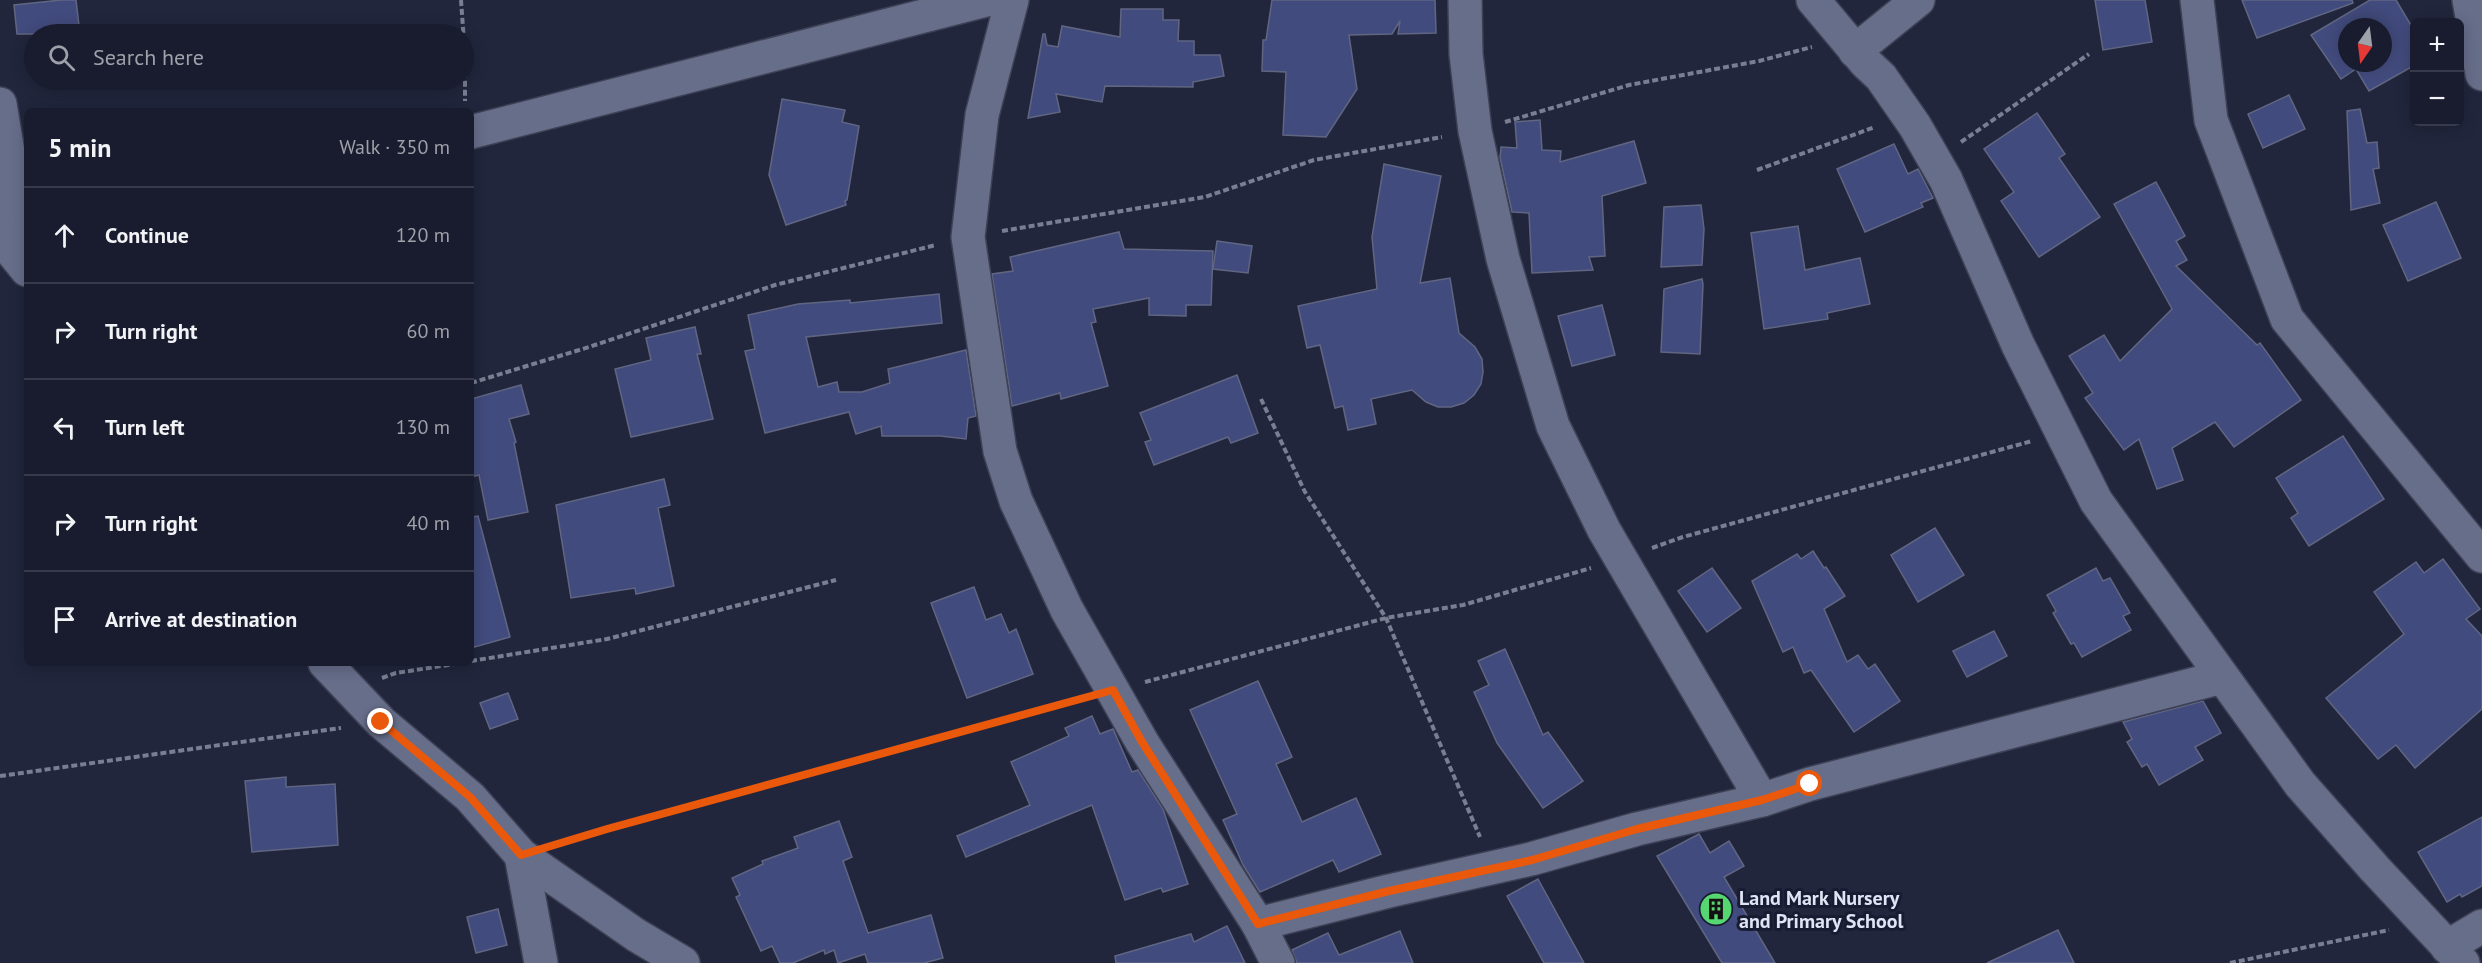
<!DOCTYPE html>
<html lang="en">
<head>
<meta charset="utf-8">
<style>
  :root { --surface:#191c2e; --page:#26293a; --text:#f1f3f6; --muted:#9fa1aa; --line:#373a4a }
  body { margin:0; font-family:"PT Sans",sans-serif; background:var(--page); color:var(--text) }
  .controls { position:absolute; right:18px; top:18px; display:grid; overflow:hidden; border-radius:9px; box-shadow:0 3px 15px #0003 }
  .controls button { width:54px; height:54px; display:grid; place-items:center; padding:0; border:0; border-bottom:2px solid var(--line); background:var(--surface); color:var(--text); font:30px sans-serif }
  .compass { position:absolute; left:2338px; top:18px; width:54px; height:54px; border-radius:50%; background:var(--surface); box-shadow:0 3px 15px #0003; rotate:194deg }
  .stop { position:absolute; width:18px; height:18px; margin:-14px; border:4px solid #ea580c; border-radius:50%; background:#fff }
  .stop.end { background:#ea580c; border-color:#fff; box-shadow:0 2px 6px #0008 }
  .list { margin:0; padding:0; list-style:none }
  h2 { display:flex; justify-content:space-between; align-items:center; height:78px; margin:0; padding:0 24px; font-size:26px }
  h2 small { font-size:20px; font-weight:400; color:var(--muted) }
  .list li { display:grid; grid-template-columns:39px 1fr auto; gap:18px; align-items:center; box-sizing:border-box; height:96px; padding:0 24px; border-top:2px solid var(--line) }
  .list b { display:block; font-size:22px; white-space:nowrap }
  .list em { font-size:20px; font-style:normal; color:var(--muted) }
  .icon { flex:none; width:33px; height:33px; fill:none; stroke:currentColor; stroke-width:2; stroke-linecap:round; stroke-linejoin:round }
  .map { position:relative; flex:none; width:2482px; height:963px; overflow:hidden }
  .search { position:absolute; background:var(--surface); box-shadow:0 3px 15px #0003; left:24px; top:24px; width:450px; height:66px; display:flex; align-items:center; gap:15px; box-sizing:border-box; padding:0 21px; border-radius:33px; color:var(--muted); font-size:22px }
  .panel { position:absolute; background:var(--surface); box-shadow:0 3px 15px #0003; left:24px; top:108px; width:450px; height:558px; border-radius:9px }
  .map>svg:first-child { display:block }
  .building { fill:#424b7d; stroke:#606682; stroke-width:1.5; fill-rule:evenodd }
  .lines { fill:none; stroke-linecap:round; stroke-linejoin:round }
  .street-casing { stroke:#3e4155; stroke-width:36 }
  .secondary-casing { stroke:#3e4155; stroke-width:36 }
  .path { stroke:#797e92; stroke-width:4; stroke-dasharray:6 3; stroke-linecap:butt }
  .street { stroke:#676e8a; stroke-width:33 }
  .secondary { stroke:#676e8a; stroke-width:33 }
  .route { stroke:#ea580c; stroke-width:8 }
  .labels { text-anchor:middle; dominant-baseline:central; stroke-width:6; stroke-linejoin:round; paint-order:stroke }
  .poi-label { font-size:20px; font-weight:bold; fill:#e0e4f4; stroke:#181c33; text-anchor:start }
</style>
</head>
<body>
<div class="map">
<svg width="2482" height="963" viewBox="0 0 2482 963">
  <rect width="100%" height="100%" fill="#21263d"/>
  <g class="building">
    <polygon points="61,0 76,0 80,34 17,34 14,5"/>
    <polygon points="1272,0 1435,0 1436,33 1398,34 1400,21 1392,34 1349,35 1357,89 1326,137 1283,135 1286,72 1262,71 1263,40 1266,40"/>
    <polygon points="2095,0 2145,0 2152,42 2103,50"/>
    <polygon points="2242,0 2352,0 2353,3 2257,38"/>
    <path d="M 2370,0 L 2396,0 L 2415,32 L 2415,65 L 2369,91 L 2356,69 L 2341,79 L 2311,35 ZM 2347,27 L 2383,27 L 2383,63 L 2347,63 Z"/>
    <polygon points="1121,9 1163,9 1163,20 1179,20 1178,41 1194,41 1194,55 1220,55 1224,76 1193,82 1193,87 1105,86 1102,102 1056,94 1060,112 1028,118 1043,34 1045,34 1047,45 1058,47 1062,26 1120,37"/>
    <polygon points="2289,95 2305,129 2263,148 2248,114"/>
    <polygon points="782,99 845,110 842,122 859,126 847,200 845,201 846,205 786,225 769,175"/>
    <polygon points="2360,109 2367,143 2377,142 2379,168 2373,169 2380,203 2351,210 2347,111"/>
    <polygon points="2037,113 2065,154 2059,158 2100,217 2039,257 2001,201 2014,192 1984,149"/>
    <polygon points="1540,120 1542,150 1561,151 1560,162 1634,141 1646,183 1602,196 1605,256 1589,257 1593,270 1532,273 1529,213 1512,212 1500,158 1501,147 1517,148 1515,122"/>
    <polygon points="1894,144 1908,174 1918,169 1933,198 1921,203 1923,207 1865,232 1837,169"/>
    <polygon points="1384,164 1441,176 1420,283 1450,278 1459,333 1475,347 1482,359 1483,372 1481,384 1474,395 1464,403 1451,407 1438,407 1426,402 1412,390 1371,399 1376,424 1348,430 1343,406 1335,408 1320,345 1307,348 1298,306 1377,289 1372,237"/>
    <polygon points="2156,182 2185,236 2176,241 2187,260 2176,266 2257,345 2260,343 2301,400 2234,447 2215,422 2172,448 2183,480 2157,489 2139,439 2124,450 2085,398 2093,393 2069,356 2104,335 2120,361 2172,309 2114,204"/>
    <polygon points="2436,202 2461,258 2408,281 2383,225"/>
    <polygon points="1701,205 1704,229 1702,265 1661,267 1664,207"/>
    <polygon points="1798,226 1805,270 1860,258 1870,304 1827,313 1828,319 1764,329 1751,233"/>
    <polygon points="1119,232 1124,249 1213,251 1211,305 1186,305 1186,316 1149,315 1149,298 1093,309 1096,322 1091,323 1108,386 1061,399 1060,393 1012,406 992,274 1013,271 1010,257"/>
    <polygon points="1217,241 1252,246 1248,273 1213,269"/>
    <polygon points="1702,279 1703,284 1700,354 1661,352 1664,289"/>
    <polygon points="939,294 942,323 806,337 818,387 837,382 839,392 862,392 890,383 888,369 966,350 976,416 968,418 966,439 940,436 882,436 881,426 856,434 849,412 765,433 745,351 755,349 748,315 798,304 850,300 850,303"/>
    <polygon points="1602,305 1615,355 1572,366 1558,316"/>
    <polygon points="695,327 701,354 697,354 713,419 631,437 615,369 651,360 646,338"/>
    <polygon points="1237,375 1258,433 1231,443 1228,437 1154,465 1145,442 1151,440 1140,413"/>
    <polygon points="521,385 529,414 509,419 516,442 514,443 528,512 488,520 479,475 471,477 471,399"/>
    <polygon points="2343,436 2384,499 2309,546 2291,518 2298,513 2276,478"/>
    <polygon points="664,479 670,505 658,508 674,586 636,594 635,588 571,598 556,505"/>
    <polygon points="478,516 510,637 471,648 471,517"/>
    <polygon points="1935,528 1964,575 1918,602 1891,555"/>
    <polygon points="1813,551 1824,568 1826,567 1845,596 1824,609 1847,662 1858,655 1868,669 1875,664 1900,701 1854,732 1811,670 1804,673 1793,647 1783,652 1752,581 1797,554 1801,559"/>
    <polygon points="2443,559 2480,609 2466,619 2482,636 2482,709 2415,768 2396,745 2378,759 2326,698 2404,634 2374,592 2416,562 2424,573"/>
    <polygon points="1712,568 1741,608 1707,632 1678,591"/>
    <polygon points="2096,568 2103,581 2110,578 2130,613 2123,616 2131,630 2082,657 2074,643 2071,644 2053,613 2056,611 2047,595"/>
    <polygon points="974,587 986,620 1001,614 1009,633 1016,629 1033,674 967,698 931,603"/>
    <polygon points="1994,631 2007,656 1967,677 1953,651"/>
    <polygon points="1505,649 1543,735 1548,732 1583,781 1543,808 1497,743 1474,692 1489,685 1478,661"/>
    <polygon points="1258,681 1292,757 1276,764 1302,822 1356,798 1381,854 1339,872 1333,860 1260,892 1243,865 1223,820 1237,814 1190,710"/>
    <polygon points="508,693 518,719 490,729 480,703"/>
    <polygon points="2203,701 2221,733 2195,747 2203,760 2159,785 2147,764 2142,767 2127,742 2132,739 2123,722"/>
    <polygon points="1092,716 1100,734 1113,729 1132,772 1138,770 1163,809 1188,884 1163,892 1161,888 1125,900 1092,805 966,857 957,836 1030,805 1011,762 1069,736 1065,728"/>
    <polygon points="286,777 286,787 335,784 338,845 252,852 245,781"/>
    <polygon points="2482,817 2482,886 2462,897 2460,894 2447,902 2418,852"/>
    <polygon points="839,821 852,857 843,861 868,933 931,915 943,958 924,963 868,963 865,954 838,963 834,950 825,954 824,950 793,963 780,963 772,946 761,951 736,897 740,895 732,878 763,864 762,861 798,848 794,837"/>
    <polygon points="1699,834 1710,853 1729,841 1744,866 1724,877 1775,963 1722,963 1657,856"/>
    <polygon points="1538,879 1584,963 1544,963 1507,896"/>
    <polygon points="498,909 507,945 476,953 467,917"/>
    <polygon points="1227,926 1245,963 1116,963 1115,956 1191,934 1194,942"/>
    <polygon points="2058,930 2074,963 1987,963"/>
    <polygon points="1400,931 1413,963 1297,963 1292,950 1328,933 1339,955"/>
  </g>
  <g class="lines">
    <g class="street-casing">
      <g id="street">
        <polyline points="1012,0 982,115 968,237 1000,451 1016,501 1067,610 1142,742 1258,924 1278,963"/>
        <polyline points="1465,0 1466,54 1475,131 1503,259 1553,426 1604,530 1762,800"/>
        <polyline points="1813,0 1865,62 1881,77 1915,126 1946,180 2018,345 2096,501 2300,784 2375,869 2463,963"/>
        <polyline points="2197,0 2211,120 2287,319 2482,556"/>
        <polyline points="2469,0 2482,74"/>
        <polyline points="1855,51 1918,0"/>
        <polyline points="0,104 14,188 12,226 14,252"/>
        <polyline points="471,132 986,0"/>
        <polyline points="521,855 541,963"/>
        <polyline points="1258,924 1389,891 1531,859 1637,829 1762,800 1810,784 2222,677"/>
        <polyline points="2447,947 2482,926"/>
      </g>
    </g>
    <g class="secondary-casing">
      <g id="secondary">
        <polyline points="0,237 27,270"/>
        <polyline points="325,663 381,722 470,797 521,855 636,935 683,963"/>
      </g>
    </g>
    <g class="path">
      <polyline points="461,0 465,56 465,101"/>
      <polyline points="1505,122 1629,85 1759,61 1812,47"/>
      <polyline points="1961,142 2089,54"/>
      <polyline points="1757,170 1875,127"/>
      <polyline points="1002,231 1205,197 1314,160 1442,137"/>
      <polyline points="471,383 589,347 775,285 936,245"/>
      <polyline points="1261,399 1305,492 1386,618 1480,837"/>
      <polyline points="1652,548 1683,537 2032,441"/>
      <polyline points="471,661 607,639 836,580"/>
      <polyline points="382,678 396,673 461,663"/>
      <polyline points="1145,682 1386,618 1463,605 1591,568"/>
      <polyline points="0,776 341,728"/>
      <polyline points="561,843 1080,699"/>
      <polyline points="2230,963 2389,930"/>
    </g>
    <use href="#street" class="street"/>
    <use href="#secondary" class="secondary"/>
  </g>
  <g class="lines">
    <polyline class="route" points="381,722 470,797 521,855 607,829 1113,690 1142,742 1258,924 1389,891 1532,860 1637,829 1762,800 1810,784"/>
  </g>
  <defs>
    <g id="building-disc" transform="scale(1.725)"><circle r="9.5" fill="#55d671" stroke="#181c33"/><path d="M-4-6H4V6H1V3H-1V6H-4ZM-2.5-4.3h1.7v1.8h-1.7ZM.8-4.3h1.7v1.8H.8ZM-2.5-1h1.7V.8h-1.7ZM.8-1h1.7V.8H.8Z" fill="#111"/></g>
  </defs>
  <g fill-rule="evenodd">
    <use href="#building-disc" x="1716" y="909"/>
  </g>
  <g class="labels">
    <g class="poi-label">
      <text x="1739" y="898">Land Mark Nursery<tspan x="1739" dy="23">and Primary School</tspan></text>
    </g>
  </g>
</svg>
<div class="controls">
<button>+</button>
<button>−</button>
</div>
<svg class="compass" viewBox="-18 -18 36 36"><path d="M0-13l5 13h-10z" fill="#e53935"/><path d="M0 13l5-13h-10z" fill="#9fa1aa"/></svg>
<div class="stop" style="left:1810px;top:784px"></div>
<div class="stop end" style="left:381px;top:722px"></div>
<div class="search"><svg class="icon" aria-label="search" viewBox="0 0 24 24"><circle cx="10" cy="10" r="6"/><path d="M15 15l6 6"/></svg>Search here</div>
<section class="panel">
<h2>5 min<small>Walk · 350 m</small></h2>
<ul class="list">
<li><svg class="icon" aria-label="ahead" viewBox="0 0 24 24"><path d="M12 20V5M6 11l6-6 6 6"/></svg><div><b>Continue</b></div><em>120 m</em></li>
<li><svg class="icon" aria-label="right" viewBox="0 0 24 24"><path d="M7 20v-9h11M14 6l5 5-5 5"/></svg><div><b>Turn right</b></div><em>60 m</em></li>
<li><svg class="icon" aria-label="left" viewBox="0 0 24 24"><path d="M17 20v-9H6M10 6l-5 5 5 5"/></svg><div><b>Turn left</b></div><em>130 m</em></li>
<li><svg class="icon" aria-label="right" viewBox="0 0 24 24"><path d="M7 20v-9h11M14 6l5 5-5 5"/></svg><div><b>Turn right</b></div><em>40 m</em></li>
<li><svg class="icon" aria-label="arrive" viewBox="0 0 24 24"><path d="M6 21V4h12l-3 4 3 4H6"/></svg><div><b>Arrive at destination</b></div></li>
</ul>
</section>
</div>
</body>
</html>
